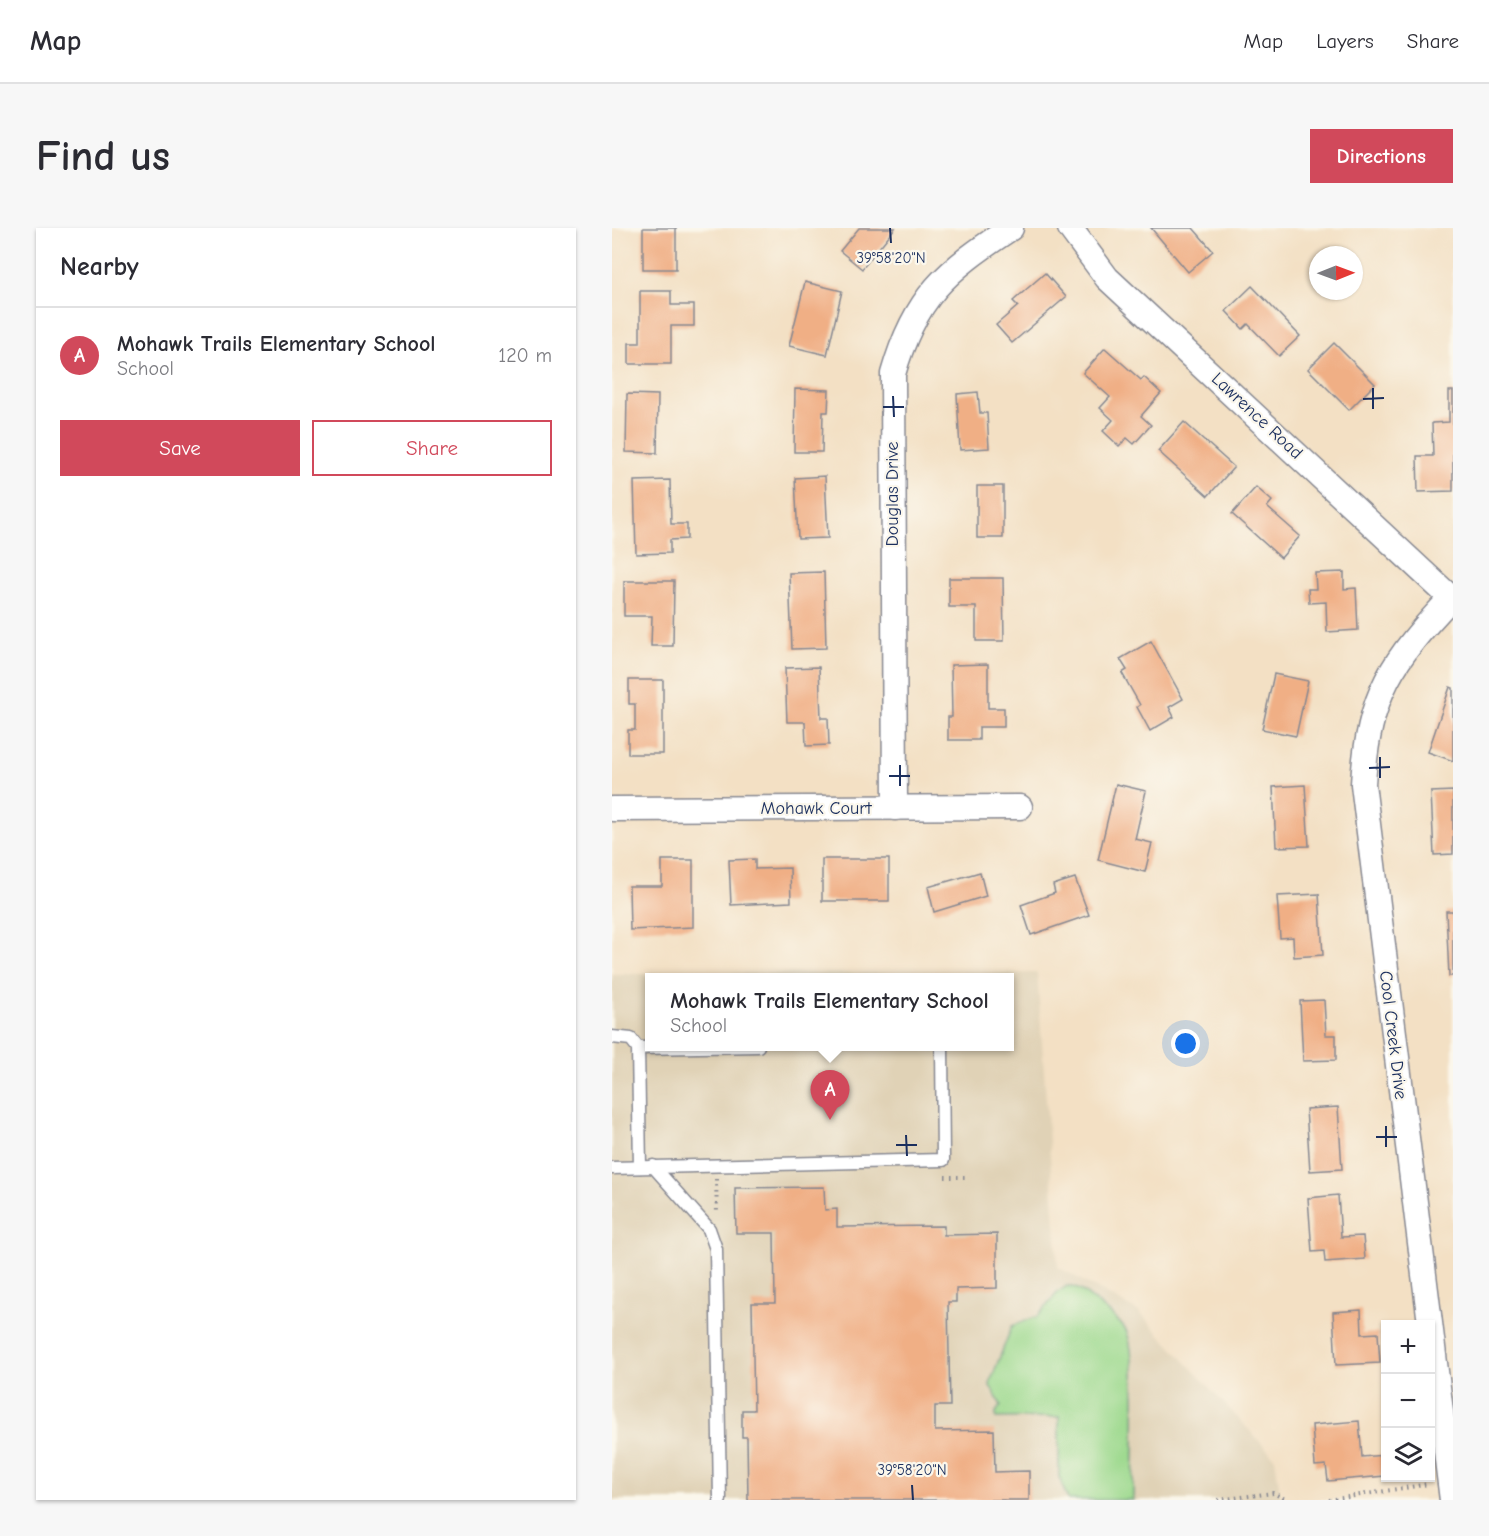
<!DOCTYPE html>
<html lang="en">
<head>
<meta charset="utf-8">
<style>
  :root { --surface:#fff; --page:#f7f7f7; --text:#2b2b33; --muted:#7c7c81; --line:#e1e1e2; --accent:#d1495b }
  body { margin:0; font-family:"Comic Neue",sans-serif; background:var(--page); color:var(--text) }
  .controls { position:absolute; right:18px; bottom:18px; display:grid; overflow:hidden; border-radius:0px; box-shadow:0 2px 4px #0004 }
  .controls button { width:54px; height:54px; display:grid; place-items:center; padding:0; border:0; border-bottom:2px solid var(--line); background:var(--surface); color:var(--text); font:30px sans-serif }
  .compass { position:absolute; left:697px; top:18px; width:54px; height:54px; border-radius:50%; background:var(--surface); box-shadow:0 2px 4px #0004; rotate:89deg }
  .you { position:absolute; left:574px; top:816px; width:21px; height:21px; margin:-15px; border:4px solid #fff; border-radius:50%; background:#1a73e8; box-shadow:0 0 0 9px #1a73e833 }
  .badge { display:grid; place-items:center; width:39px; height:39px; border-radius:50%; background:var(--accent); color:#fff; font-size:20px; font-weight:700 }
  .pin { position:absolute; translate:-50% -50px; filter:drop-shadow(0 2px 3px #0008) }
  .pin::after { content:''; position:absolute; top:32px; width:21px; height:18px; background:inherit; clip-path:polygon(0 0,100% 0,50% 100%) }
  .popup { position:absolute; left:33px; top:745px; width:369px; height:78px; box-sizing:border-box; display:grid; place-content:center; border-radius:0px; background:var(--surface); filter:drop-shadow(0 2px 4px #0005); font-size:20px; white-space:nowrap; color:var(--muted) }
  .popup b { font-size:22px; color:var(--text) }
  .popup::after { content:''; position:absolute; left:50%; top:100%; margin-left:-12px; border:12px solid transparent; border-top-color:var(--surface) }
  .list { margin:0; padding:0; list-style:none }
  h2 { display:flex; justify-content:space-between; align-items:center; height:78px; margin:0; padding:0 24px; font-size:26px }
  h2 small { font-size:20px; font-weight:400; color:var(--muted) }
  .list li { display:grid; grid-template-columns:39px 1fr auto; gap:18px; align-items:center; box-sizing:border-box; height:96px; padding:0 24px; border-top:2px solid var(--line) }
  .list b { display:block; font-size:22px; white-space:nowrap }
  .list p { margin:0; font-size:20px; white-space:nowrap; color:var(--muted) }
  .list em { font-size:20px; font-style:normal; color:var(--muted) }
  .actions { display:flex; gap:12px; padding:18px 24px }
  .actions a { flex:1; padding:14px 0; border:2px solid var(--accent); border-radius:0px; text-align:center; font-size:21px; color:var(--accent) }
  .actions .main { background:var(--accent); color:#fff }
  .icon { flex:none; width:33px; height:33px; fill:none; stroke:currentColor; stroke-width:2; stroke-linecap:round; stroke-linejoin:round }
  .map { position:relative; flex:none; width:841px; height:1272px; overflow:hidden; border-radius:0px }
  header { display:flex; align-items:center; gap:36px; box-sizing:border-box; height:84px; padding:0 30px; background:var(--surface); border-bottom:2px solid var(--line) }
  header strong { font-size:28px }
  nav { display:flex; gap:33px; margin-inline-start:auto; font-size:21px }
  .intro { display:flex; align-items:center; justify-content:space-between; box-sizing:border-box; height:144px; padding:0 36px }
  h1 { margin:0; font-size:42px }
  .button { padding:15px 27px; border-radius:0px; background:var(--accent); color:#fff; font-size:21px; font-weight:700 }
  main { display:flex; gap:36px; padding:0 36px }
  aside { flex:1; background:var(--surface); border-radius:0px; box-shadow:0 2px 4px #0004 }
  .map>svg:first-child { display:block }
  .built { fill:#e0d2b6; fill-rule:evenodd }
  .green { fill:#9dd98e; stroke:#5c8476; stroke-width:1.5 }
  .building { fill:#f0af85 }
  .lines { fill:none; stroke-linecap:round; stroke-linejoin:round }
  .lane-casing { stroke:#878891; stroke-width:15 }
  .street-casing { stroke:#878891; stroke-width:27 }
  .path { stroke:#878891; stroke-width:4; stroke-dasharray:1.5 4.5; stroke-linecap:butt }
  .lane { stroke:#fff; stroke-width:12 }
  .street { stroke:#fff; stroke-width:24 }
  .ticks { fill:none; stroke:#1b2f5e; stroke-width:2 }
  .labels { text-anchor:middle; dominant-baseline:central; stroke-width:4.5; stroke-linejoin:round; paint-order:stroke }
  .street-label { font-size:18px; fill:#1b2f5e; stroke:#fbf7ec }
  .ticks-label { font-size:15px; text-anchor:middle; fill:#1b2f5e; stroke:#fbf7ec; stroke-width:4.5; stroke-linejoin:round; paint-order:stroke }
</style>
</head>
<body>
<header>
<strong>Map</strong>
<nav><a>Map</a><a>Layers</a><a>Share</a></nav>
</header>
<div class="intro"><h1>Find us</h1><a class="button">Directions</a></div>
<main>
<aside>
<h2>Nearby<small></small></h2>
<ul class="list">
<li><span class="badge">A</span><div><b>Mohawk Trails Elementary School</b><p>School</p></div><em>120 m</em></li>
</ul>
<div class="actions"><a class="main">Save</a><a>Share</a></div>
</aside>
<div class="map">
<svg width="841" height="1272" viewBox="0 0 841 1272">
  <rect width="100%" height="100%" fill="#fbf7ec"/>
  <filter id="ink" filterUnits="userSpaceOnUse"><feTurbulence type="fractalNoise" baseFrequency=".0167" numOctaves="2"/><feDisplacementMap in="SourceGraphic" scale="12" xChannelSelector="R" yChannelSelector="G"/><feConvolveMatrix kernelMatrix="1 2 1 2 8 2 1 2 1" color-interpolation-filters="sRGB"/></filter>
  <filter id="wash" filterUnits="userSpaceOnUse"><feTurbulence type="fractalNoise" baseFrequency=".008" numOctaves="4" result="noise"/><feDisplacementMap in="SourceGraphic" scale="24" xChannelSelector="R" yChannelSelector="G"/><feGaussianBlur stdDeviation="1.35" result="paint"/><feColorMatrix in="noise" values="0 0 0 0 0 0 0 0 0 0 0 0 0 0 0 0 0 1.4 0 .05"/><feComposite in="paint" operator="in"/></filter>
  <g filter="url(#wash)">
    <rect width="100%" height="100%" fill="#f3e0c4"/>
    <path class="built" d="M 425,745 L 446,1039 L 527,1084 L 663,1230 L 669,1272 L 0,1272 L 0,746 ZM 38,750 L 398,750 L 398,818 L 38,818 Z"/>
    <path class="green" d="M 455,1058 C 467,1059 474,1066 483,1073 C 493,1081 506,1091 513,1101 C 527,1120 521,1243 521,1272 L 456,1272 L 447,1249 L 447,1189 L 384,1190 L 384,1184 L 389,1177 L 378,1158 L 379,1152 L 400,1098 L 426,1088 L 446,1064 Z"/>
    <g id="blocks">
      <g class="building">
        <rect x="31" y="0" width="33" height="41"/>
        <polygon points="247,0 283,0 250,41 228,23"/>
        <polygon points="539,0 581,0 601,23 576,44"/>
        <polygon points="433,45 454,69 400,115 384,97 406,78 401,73"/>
        <polygon points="193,54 230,63 215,127 177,118"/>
        <polygon points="640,58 688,108 667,128 636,96 631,101 614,83"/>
        <polygon points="28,63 59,63 59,77 82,77 82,98 59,98 59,136 17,136 17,115 28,115"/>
        <polygon points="722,115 763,156 737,182 696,141"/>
        <polygon points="493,120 529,152 532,149 549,165 529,188 539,197 522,216 515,210 507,218 491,203 501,192 488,180 498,169 471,145"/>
        <polygon points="183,161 217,162 216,184 211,184 210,224 182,224"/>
        <polygon points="837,163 841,163 841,263 806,264 805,228 821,228 820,195 837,194"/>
        <polygon points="366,164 368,185 375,185 377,220 348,222 345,166"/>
        <polygon points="15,166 46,167 45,225 14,224"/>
        <polygon points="572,194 622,239 596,268 546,223"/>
        <polygon points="213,248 216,310 186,311 183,250"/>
        <polygon points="58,252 59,296 75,296 75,311 58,312 58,325 24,326 22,253"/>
        <rect x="365" y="258" width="26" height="52"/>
        <polygon points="644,259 660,273 655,279 688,308 669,330 620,286"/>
        <polygon points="212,344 214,420 180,421 177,345"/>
        <polygon points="732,344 732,361 744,360 746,402 715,404 714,374 697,375 696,361 704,361 703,345"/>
        <polygon points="337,350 391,350 392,413 364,413 364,379 337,379"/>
        <polygon points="12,353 62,353 61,418 39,418 40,388 12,388"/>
        <polygon points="539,413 571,471 557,479 562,489 538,503 525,479 528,477 510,445 515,442 508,431"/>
        <polygon points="376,436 376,480 392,480 392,499 367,499 367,512 336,512 336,489 340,489 339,437"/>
        <polygon points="207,439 209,490 216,490 217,517 194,518 193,494 175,494 173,440"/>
        <polygon points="662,446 696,453 684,508 650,501"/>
        <polygon points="17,452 51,452 51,526 16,526 16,502 23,502 23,476 17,476"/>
        <polygon points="838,459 841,460 841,533 816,524"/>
        <polygon points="504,556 534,563 523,611 540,615 533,644 486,632"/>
        <polygon points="693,557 697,618 664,619 661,559"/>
        <polygon points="841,563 841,626 822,627 819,564"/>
        <polygon points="143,631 143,641 178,640 179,674 119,677 117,632"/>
        <rect x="210" y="631" width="67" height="42"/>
        <polygon points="50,632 81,632 81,699 18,702 17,658 50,658"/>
        <polygon points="368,644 374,668 322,684 316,659"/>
        <polygon points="463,650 477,687 419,707 409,677 443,665 441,657"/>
        <polygon points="707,666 711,727 682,729 681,709 668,710 665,668"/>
        <polygon points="834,683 841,683 841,748 837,748"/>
        <polygon points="712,772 714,807 724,807 724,832 691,833 688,773"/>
        <polygon points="726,879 730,941 698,943 694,881"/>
        <polygon points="212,959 213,982 225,981 225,999 332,998 332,1007 385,1006 385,1060 344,1061 344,1074 336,1074 338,1178 323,1178 323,1203 382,1202 383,1244 417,1243 417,1272 136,1272 135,1209 130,1209 130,1182 142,1182 140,1075 163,1075 162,1005 124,1005 123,960"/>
        <polygon points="726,967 729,1009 751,1008 753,1031 713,1034 712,1023 700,1024 696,970"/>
        <polygon points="749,1082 750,1106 766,1105 768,1135 724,1137 721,1084"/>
        <polygon points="747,1193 750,1229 772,1227 773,1248 716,1253 714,1237 703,1238 700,1197"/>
      </g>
    </g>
  </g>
  <g filter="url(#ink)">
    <use href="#blocks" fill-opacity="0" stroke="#878891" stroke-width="1.5"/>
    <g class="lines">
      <g class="lane-casing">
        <g id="lane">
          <polyline points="0,809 19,811 26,820 28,939"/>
          <polyline points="26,820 146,818"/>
          <polyline points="41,938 97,1001 104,1021 108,1272"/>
          <polyline points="0,940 331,932 330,818"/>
        </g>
      </g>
      <g class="street-casing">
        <g id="street">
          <polyline points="458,0 495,50 839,370"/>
          <path d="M 283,580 L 281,146 C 303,68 334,43 399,0"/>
          <polyline points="0,581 408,579"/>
          <path d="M 840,1272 L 751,556 C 756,466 780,432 841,368"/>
        </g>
      </g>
      <g class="path">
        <polyline points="333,949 353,949"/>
        <polyline points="104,951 105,986"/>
        <polyline points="606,1272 661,1265 675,1272"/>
        <polyline points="717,1272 817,1256"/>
      </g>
      <use href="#lane" class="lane"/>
      <use href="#street" class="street"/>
    </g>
  </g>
  <path class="ticks" d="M 278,0 L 279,15M 761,160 L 761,181M 281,168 L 282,189M 751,171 L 772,170M 271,179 L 292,179M 768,529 L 768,550M 288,537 L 288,558M 757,540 L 778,539M 277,548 L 298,548M 774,898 L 774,919M 294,907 L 295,928M 764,909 L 785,909M 284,917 L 305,917M 300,1257 L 301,1272"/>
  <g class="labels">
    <g class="street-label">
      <text transform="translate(645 188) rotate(43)">Lawrence Road</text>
      <text transform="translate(280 266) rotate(-90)">Douglas Drive</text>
      <text x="204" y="580">Mohawk Court</text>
      <text transform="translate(781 807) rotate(83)">Cool Creek Drive</text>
    </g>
  </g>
  <g class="ticks-label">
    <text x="279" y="35">39°58'20"N</text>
    <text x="300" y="1247">39°58'20"N</text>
  </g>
</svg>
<div class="controls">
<button>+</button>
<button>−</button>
<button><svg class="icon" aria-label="layers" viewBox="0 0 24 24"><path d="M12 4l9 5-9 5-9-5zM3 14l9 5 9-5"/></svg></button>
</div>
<svg class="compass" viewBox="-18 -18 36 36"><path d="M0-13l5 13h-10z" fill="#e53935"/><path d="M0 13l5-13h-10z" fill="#7c7c81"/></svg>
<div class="you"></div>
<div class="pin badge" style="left:218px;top:892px">A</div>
<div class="popup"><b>Mohawk Trails Elementary School</b>School</div>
</div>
</main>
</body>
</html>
